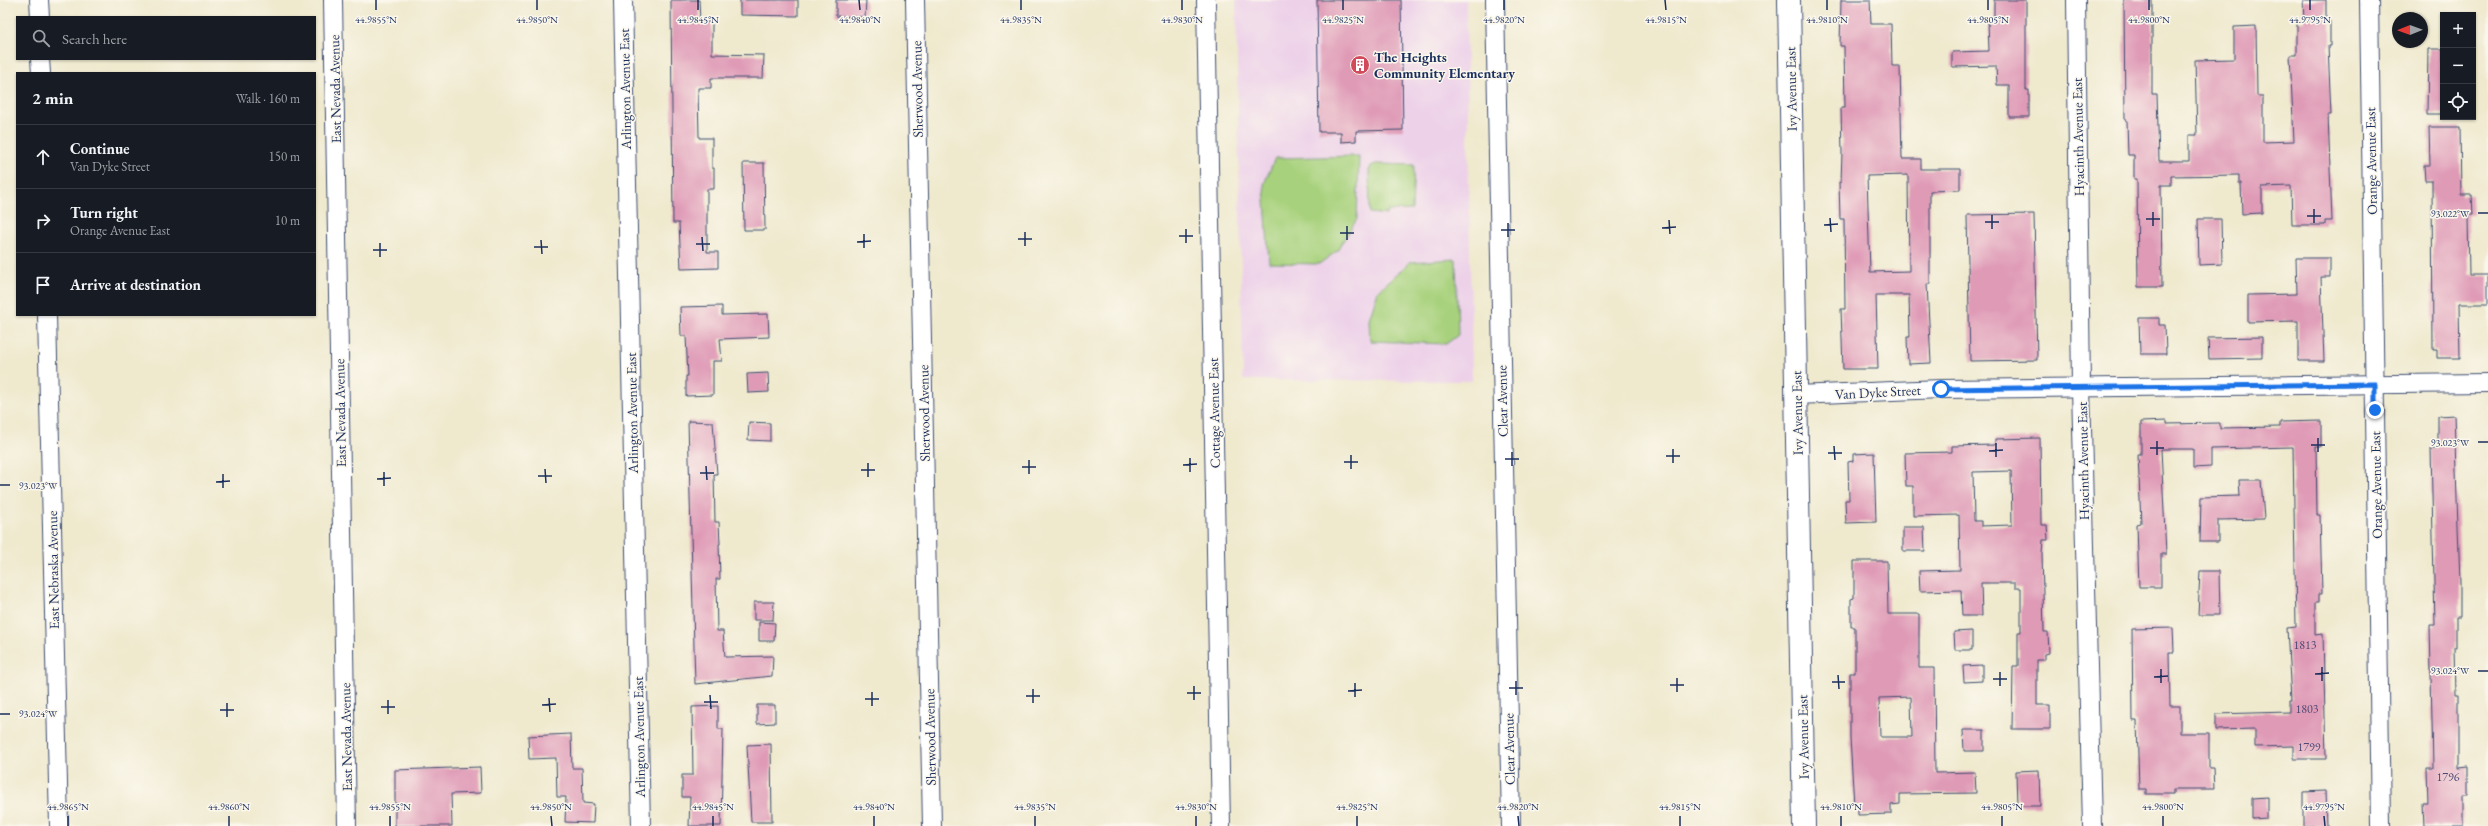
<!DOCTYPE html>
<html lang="en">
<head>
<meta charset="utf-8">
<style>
  :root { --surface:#171b24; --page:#242831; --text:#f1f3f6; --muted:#9ea1a6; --line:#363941 }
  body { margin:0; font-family:"EB Garamond",serif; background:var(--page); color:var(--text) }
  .controls { position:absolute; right:12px; top:12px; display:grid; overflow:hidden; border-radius:0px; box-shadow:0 1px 3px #0004 }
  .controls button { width:36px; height:36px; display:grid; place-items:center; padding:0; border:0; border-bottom:1px solid var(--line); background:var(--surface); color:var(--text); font:20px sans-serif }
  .compass { position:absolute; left:2392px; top:12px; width:36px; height:36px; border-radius:50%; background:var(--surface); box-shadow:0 1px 3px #0004; rotate:269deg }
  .stop { position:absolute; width:12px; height:12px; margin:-9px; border:3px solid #1a73e8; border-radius:50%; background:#fff }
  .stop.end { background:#1a73e8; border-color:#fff; box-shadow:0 1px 4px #0008 }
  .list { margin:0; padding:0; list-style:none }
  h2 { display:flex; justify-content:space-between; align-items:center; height:52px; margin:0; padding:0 16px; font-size:17px }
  h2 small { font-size:13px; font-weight:400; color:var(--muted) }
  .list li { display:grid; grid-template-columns:26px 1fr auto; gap:12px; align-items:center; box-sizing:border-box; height:64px; padding:0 16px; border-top:1px solid var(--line) }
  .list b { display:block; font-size:15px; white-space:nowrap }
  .list p { margin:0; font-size:13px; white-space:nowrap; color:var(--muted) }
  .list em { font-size:13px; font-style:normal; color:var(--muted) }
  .icon { flex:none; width:22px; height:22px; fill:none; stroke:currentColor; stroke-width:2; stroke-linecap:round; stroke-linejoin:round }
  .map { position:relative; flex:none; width:2488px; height:826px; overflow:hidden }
  .search { position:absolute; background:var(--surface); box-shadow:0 1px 3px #0004; left:16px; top:16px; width:300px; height:44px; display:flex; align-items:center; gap:10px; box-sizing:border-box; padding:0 14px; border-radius:0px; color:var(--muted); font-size:15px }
  .panel { position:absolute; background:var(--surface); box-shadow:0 1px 3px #0004; left:16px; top:72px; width:300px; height:244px; border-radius:0px }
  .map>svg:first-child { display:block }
  .built { fill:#edd1e9 }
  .green { fill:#a7d17c; stroke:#61806d }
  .building { fill:#df9ab6; fill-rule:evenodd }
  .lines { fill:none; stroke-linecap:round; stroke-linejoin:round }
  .minor-casing { stroke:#3b4b6f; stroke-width:20 }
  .tertiary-casing { stroke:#3b4b6f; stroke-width:24 }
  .minor { stroke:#fff; stroke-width:18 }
  .tertiary { stroke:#fff; stroke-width:22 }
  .route { stroke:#1a73e8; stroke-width:5 }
  .ticks { fill:none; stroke:#1b2f5e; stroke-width:1.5 }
  .labels { text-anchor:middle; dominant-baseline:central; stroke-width:3; stroke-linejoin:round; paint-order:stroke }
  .number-label { font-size:12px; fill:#4c4a74 }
  .poi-label { font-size:14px; font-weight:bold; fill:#1b2f5e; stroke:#fbf7ec; text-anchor:start }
  .street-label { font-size:14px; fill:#1b2f5e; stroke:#fbf7ec }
  .ticks-label { font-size:10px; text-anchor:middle; fill:#1b2f5e; stroke:#fbf7ec; stroke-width:3; stroke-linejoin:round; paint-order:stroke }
</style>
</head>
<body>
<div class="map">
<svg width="2488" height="826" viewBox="0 0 2488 826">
  <rect width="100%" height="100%" fill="#fbf7ec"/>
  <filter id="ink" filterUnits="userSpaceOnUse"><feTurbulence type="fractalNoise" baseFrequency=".025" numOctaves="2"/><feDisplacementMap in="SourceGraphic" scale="8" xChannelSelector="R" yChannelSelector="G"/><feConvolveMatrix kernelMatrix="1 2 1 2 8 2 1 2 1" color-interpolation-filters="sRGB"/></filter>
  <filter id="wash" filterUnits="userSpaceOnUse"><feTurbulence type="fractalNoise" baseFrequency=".012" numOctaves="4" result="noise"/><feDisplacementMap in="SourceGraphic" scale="16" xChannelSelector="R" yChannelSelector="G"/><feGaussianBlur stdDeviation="0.9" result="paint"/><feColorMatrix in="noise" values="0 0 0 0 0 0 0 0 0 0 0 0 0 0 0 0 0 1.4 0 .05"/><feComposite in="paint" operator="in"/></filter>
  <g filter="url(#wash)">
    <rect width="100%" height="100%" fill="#efe9ce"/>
    <polygon class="built" points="1236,0 1466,0 1472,381 1243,380"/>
    <g class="green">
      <polygon points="1359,156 1357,219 1337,251 1319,264 1269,263 1264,184 1275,158"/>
      <polygon points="1376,164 1414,165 1412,210 1388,211 1387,215 1370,213 1369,171 1371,166"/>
      <polygon points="1456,259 1458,335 1446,344 1370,341 1369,319 1378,291 1410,262"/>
    </g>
    <g id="blocks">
      <g class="building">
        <polygon points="671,0 699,0 700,22 712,22 712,54 764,55 763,78 711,78 711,88 698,88 699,138 712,138 712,168 714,168 714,189 707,189 707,252 718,252 718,268 681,269 679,223 673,223"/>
        <polygon points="740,0 798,0 798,16 740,15"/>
        <polygon points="836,0 866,0 865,17 836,16"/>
        <polygon points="1317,0 1401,0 1403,130 1356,131 1356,141 1341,142 1341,132 1319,132"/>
        <path d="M 1841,0 L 1870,0 L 1871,24 L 1891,24 L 1892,66 L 1900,66 L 1902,159 L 1921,159 L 1921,169 L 1960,169 L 1960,190 L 1930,191 L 1930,284 L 1927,284 L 1931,363 L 1908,364 L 1907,337 L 1910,337 L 1909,295 L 1876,295 L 1878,369 L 1843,369 L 1841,309 L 1845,309 L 1844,219 L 1840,219 L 1839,182 L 1841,182 L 1842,153 L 1841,108 L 1845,108 L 1844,46 L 1840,46 ZM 1908,175 L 1909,271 L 1870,272 L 1867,176 Z"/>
        <polygon points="1994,0 2026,0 2026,90 2029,90 2029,117 2009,117 2009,85 1997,85 1996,66 1952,67 1952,52 1989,51 1988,20 1994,20"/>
        <polygon points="2124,0 2152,0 2152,94 2157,94 2159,161 2189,161 2189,135 2197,135 2195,60 2234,59 2234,27 2256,26 2257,96 2263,96 2263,142 2294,141 2290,55 2297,55 2297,22 2304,22 2303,0 2326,0 2326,21 2330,21 2330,46 2328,46 2331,115 2328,115 2332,221 2325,221 2325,225 2292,225 2291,186 2262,187 2262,213 2242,214 2241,183 2239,183 2239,175 2171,176 2171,185 2161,185 2162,287 2138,287 2137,179 2134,179 2134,155 2128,155 2127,120 2125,120"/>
        <polygon points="2428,49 2443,49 2443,114 2427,114"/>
        <polygon points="2429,127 2460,127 2461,195 2472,195 2473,215 2468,215 2469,275 2488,275 2488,304 2459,304 2460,358 2437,358 2437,350 2433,350 2432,181 2425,181 2424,165 2430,165"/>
        <polygon points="743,163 764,163 765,230 744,230"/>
        <polygon points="2034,214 2037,360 1970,361 1967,215"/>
        <polygon points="2198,219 2221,219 2222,264 2199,265"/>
        <polygon points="2296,258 2330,258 2330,277 2321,277 2324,361 2298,361 2298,321 2248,322 2248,295 2297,294"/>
        <polygon points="722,306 722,315 768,314 769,337 720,339 722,361 713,361 713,395 686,396 686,376 688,376 686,336 681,336 680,307"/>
        <polygon points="2139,318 2159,318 2159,325 2165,325 2166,354 2140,354"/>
        <polygon points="2262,337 2262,358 2209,359 2208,338"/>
        <polygon points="768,373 769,392 748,393 747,374"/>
        <polygon points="2454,415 2460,582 2460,617 2456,617 2456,647 2454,647 2455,695 2458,695 2458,768 2468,767 2468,796 2463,796 2463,826 2424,826 2423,803 2428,803 2427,768 2433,768 2430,625 2435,625 2431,449 2438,449 2438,416"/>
        <polygon points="688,421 713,422 717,474 714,474 715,522 719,522 720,544 719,544 720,579 716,579 717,631 723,631 725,657 773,656 772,676 695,684"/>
        <polygon points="2167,421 2167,424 2220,423 2220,428 2280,427 2280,422 2321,421 2321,447 2316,447 2317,515 2320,515 2322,594 2319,594 2319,602 2315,602 2315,635 2323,634 2326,759 2294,759 2294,746 2255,747 2255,729 2216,730 2216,714 2289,712 2289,700 2291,700 2287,628 2296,627 2293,447 2211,449 2211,467 2193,468 2193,449 2161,449 2166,554 2161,554 2161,587 2139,587 2137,524 2141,523 2138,454 2141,454 2141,422"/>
        <polygon points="749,422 770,423 770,441 748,440"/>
        <path d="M 2040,438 L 2041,525 L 2047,525 L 2048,540 L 2043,540 L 2042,554 L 2044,632 L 2048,632 L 2049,653 L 2044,654 L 2044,660 L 2037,660 L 2037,705 L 2050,705 L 2050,729 L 2012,729 L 2013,666 L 2018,666 L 2018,632 L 2021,632 L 2021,588 L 2015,588 L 2015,583 L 1981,583 L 1982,616 L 1962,616 L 1961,590 L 1920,591 L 1919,571 L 1960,570 L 1959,515 L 1913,516 L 1913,486 L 1906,486 L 1905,453 L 1952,452 L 1952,446 L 1995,445 L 1995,439 ZM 2011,471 L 2012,525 L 1981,526 L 1981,521 L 1974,521 L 1973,472 Z"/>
        <polygon points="1874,453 1876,522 1846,523 1845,500 1849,500 1848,462 1853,461 1853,454"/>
        <polygon points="2239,480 2261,480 2264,519 2218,520 2218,542 2200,542 2201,497 2240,496"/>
        <polygon points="1903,527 1924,527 1925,551 1903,551"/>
        <path d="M 1854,561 L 1887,561 L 1888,614 L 1919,614 L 1919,668 L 1934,668 L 1935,773 L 1975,772 L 1976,793 L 1900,794 L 1900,804 L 1891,805 L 1891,814 L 1858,815 L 1858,805 L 1854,805 L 1850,738 L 1850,673 L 1855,673 L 1855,627 L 1851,627 L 1851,599 L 1854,598 ZM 1911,697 L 1912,737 L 1880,737 L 1879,698 Z"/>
        <polygon points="2200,571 2219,571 2220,615 2198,615"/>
        <polygon points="754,602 774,602 773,620 754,620"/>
        <polygon points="759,622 775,623 774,641 759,641"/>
        <polygon points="2173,628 2174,652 2169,652 2170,706 2180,706 2180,733 2209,733 2209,768 2213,768 2214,789 2173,789 2173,794 2146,794 2146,789 2139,789 2137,721 2133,721 2132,629"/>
        <polygon points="1972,631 1972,650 1955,650 1954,632"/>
        <polygon points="1982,665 1982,681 1964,682 1963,666"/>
        <polygon points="757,705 775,705 775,723 757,724"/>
        <polygon points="718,706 718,729 723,729 721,826 689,826 690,797 682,797 682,775 693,775 692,707"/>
        <polygon points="1963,730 1984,730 1984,751 1964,751"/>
        <polygon points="571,734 572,768 582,768 583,803 594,804 593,823 565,822 566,797 557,797 556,758 529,759 528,736"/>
        <polygon points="771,744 772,822 751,822 747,745"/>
        <polygon points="480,767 481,793 451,794 452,826 395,826 395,770"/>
        <polygon points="2039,770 2040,806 2017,806 2016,771"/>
        <polygon points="2325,791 2326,826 2303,826 2303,792"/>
        <polygon points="2267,797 2267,818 2252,819 2252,798"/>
      </g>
    </g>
  </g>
  <g filter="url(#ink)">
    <use href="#blocks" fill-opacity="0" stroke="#3b4b6f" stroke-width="1"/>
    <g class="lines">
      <g class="minor-casing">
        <g id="minor">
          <polyline points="39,0 40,17"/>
          <polyline points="333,0 347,826"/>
          <polyline points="623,0 641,826"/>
          <polyline points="915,0 932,826"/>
          <polyline points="1206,0 1221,826"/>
          <polyline points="1495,0 1511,826"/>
          <polyline points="2076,0 2081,387 2092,826"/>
          <polyline points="2369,0 2381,826"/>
          <polyline points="40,59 41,73"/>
          <polyline points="47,315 59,826"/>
          <polyline points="1796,395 1941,389 2488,383"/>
        </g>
      </g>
      <g class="tertiary-casing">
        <polyline id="tertiary" points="1789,0 1804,826"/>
      </g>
      <use href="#minor" class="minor"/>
      <use href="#tertiary" class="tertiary"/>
    </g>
  </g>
  <g class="lines" filter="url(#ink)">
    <polyline class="route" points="1941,389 2375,384 2375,410"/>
  </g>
  <path class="ticks" d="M 376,0 L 376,10M 537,0 L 537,10M 698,0 L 698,10M 859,0 L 860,10M 1021,0 L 1021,10M 1182,0 L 1182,10M 1343,0 L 1343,10M 1504,0 L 1504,10M 1665,0 L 1666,10M 1827,0 L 1827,10M 1988,0 L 1988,10M 2149,0 L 2149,10M 2310,0 L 2310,10M 2314,209 L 2314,223M 2153,212 L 2153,226M 2478,213 L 2488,213M 1992,215 L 1992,229M 2307,216 L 2321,216M 1830,218 L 1831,232M 2146,219 L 2160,219M 1669,220 L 1670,234M 1985,222 L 1999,222M 1508,223 L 1508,237M 1824,225 L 1838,224M 1347,226 L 1347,240M 1662,228 L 1676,227M 1186,229 L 1186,243M 1501,230 L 1515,230M 1025,232 L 1025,246M 1340,233 L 1354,233M 864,234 L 864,248M 1179,236 L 1193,236M 702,237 L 703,251M 1018,239 L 1032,239M 541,240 L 542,254M 857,242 L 871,241M 380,243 L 380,257M 696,244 L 710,244M 534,247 L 548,247M 373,250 L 387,250M 2318,438 L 2318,452M 2157,441 L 2157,455M 2478,442 L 2488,442M 1996,443 L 1996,457M 2311,445 L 2325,445M 1834,446 L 1835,460M 2150,448 L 2164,448M 1673,449 L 1673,463M 1989,451 L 2003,450M 1512,452 L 1512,466M 1828,453 L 1842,453M 1351,455 L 1351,469M 1666,456 L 1680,456M 1190,458 L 1190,472M 1505,459 L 1519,459M 1029,460 L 1029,474M 1344,462 L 1358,462M 868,463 L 868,477M 1183,465 L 1197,464M 706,466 L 707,480M 1022,467 L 1036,467M 545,469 L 546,483M 861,470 L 875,470M 384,472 L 384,486M 700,473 L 714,473M 223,474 L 223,488M 538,476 L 552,476M 377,479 L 391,478M 216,482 L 230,481M 0,485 L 10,485M 2322,667 L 2322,681M 2161,669 L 2161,683M 2478,671 L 2488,671M 2000,672 L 2000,686M 2315,674 L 2329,673M 1838,675 L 1839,689M 2154,677 L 2168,676M 1677,678 L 1677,692M 1993,679 L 2007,679M 1516,681 L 1516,695M 1832,682 L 1845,682M 1355,683 L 1355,697M 1670,685 L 1684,685M 1194,686 L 1194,700M 1509,688 L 1523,688M 1033,689 L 1033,703M 1348,691 L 1362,690M 872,692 L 872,706M 1187,693 L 1201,693M 710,695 L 711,709M 1026,696 L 1040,696M 549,698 L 550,712M 865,699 L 879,699M 388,700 L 388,714M 704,702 L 718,702M 227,703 L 227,717M 542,705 L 556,704M 381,707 L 395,707M 220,710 L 234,710M 0,714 L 10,714M 68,816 L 68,826M 229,816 L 229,826M 390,816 L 390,826M 551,816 L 552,826M 713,816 L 713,826M 874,816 L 874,826M 1035,816 L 1035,826M 1196,816 L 1196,826M 1357,816 L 1357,826M 1518,816 L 1519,826M 1680,816 L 1680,826M 1841,816 L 1841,826M 2002,816 L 2002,826M 2163,816 L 2163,826M 2324,816 L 2325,826"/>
  <defs>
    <g id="building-disc" transform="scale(1)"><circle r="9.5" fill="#d1495b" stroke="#fbf7ec"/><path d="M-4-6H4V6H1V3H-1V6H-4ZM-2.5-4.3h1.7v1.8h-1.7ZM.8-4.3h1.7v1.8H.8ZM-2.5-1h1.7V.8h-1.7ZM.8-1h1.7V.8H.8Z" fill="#fff"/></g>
  </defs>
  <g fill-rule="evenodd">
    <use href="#building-disc" x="1360" y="65"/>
  </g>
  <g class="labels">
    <g class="number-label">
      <text x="2305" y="645">1813</text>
      <text x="2307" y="709">1803</text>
      <text x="2309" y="747">1799</text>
      <text x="2448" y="777">1796</text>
    </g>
    <g class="poi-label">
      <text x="1374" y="57">The Heights<tspan x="1374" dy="16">Community Elementary</tspan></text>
    </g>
    <g class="street-label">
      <text transform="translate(335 89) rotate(-91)">East Nevada Avenue</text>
      <text transform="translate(625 89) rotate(-91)">Arlington Avenue East</text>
      <text transform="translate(917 89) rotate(-91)">Sherwood Avenue</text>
      <text transform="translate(1791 89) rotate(-91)">Ivy Avenue East</text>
      <text transform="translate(2078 137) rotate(-91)">Hyacinth Avenue East</text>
      <text transform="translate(2371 161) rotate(-91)">Orange Avenue East</text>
      <text transform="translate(1878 392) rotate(-3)">Van Dyke Street</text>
      <text transform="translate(1502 401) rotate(-91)">Clear Avenue</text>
      <text transform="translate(340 413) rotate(-91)">East Nevada Avenue</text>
      <text transform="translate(632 413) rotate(-91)">Arlington Avenue East</text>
      <text transform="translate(924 413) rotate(-91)">Sherwood Avenue</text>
      <text transform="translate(1214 413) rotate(-91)">Cottage Avenue East</text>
      <text transform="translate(1797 413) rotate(-91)">Ivy Avenue East</text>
      <text transform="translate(2083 461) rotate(-91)">Hyacinth Avenue East</text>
      <text transform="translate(2376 485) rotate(-91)">Orange Avenue East</text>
      <text transform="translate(53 570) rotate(-91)">East Nebraska Avenue</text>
      <text transform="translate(346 737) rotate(-91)">East Nevada Avenue</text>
      <text transform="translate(639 737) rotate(-91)">Arlington Avenue East</text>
      <text transform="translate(930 737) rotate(-91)">Sherwood Avenue</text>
      <text transform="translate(1803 737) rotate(-91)">Ivy Avenue East</text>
      <text transform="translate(1509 749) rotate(-91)">Clear Avenue</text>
    </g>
  </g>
  <g class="ticks-label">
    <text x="376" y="23">44.9855°N</text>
    <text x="537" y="23">44.9850°N</text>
    <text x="698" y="23">44.9845°N</text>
    <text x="860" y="23">44.9840°N</text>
    <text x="1021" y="23">44.9835°N</text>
    <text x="1182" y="23">44.9830°N</text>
    <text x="1343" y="23">44.9825°N</text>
    <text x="1504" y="23">44.9820°N</text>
    <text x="1666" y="23">44.9815°N</text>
    <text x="1827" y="23">44.9810°N</text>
    <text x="1988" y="23">44.9805°N</text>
    <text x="2149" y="23">44.9800°N</text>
    <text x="2310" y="23">44.9795°N</text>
    <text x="2450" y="217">93.022°W</text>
    <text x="2450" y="446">93.023°W</text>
    <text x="38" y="489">93.023°W</text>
    <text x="2450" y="674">93.024°W</text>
    <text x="38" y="717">93.024°W</text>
    <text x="68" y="810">44.9865°N</text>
    <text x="229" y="810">44.9860°N</text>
    <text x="390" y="810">44.9855°N</text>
    <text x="551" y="810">44.9850°N</text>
    <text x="713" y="810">44.9845°N</text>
    <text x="874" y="810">44.9840°N</text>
    <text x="1035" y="810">44.9835°N</text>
    <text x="1196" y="810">44.9830°N</text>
    <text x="1357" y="810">44.9825°N</text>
    <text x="1518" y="810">44.9820°N</text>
    <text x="1680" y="810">44.9815°N</text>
    <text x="1841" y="810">44.9810°N</text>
    <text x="2002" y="810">44.9805°N</text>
    <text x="2163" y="810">44.9800°N</text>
    <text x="2324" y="810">44.9795°N</text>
  </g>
</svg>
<div class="controls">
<button>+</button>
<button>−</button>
<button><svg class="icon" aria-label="locate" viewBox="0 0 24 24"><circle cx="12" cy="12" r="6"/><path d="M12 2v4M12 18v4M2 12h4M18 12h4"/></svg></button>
</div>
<svg class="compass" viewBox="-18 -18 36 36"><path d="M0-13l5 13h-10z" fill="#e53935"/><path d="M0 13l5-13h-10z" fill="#9ea1a6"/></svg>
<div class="stop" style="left:1941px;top:389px"></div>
<div class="stop end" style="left:2375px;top:410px"></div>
<div class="search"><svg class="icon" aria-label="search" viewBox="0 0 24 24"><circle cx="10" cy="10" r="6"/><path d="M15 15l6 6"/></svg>Search here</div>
<section class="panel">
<h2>2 min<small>Walk · 160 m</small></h2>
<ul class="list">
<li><svg class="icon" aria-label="ahead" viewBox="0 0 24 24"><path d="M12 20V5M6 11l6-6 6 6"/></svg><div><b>Continue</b><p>Van Dyke Street</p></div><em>150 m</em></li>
<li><svg class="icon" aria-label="right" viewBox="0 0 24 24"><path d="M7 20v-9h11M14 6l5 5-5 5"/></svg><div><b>Turn right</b><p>Orange Avenue East</p></div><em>10 m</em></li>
<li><svg class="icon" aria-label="arrive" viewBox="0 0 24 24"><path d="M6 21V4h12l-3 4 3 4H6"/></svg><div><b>Arrive at destination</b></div></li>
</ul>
</section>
</div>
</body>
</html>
